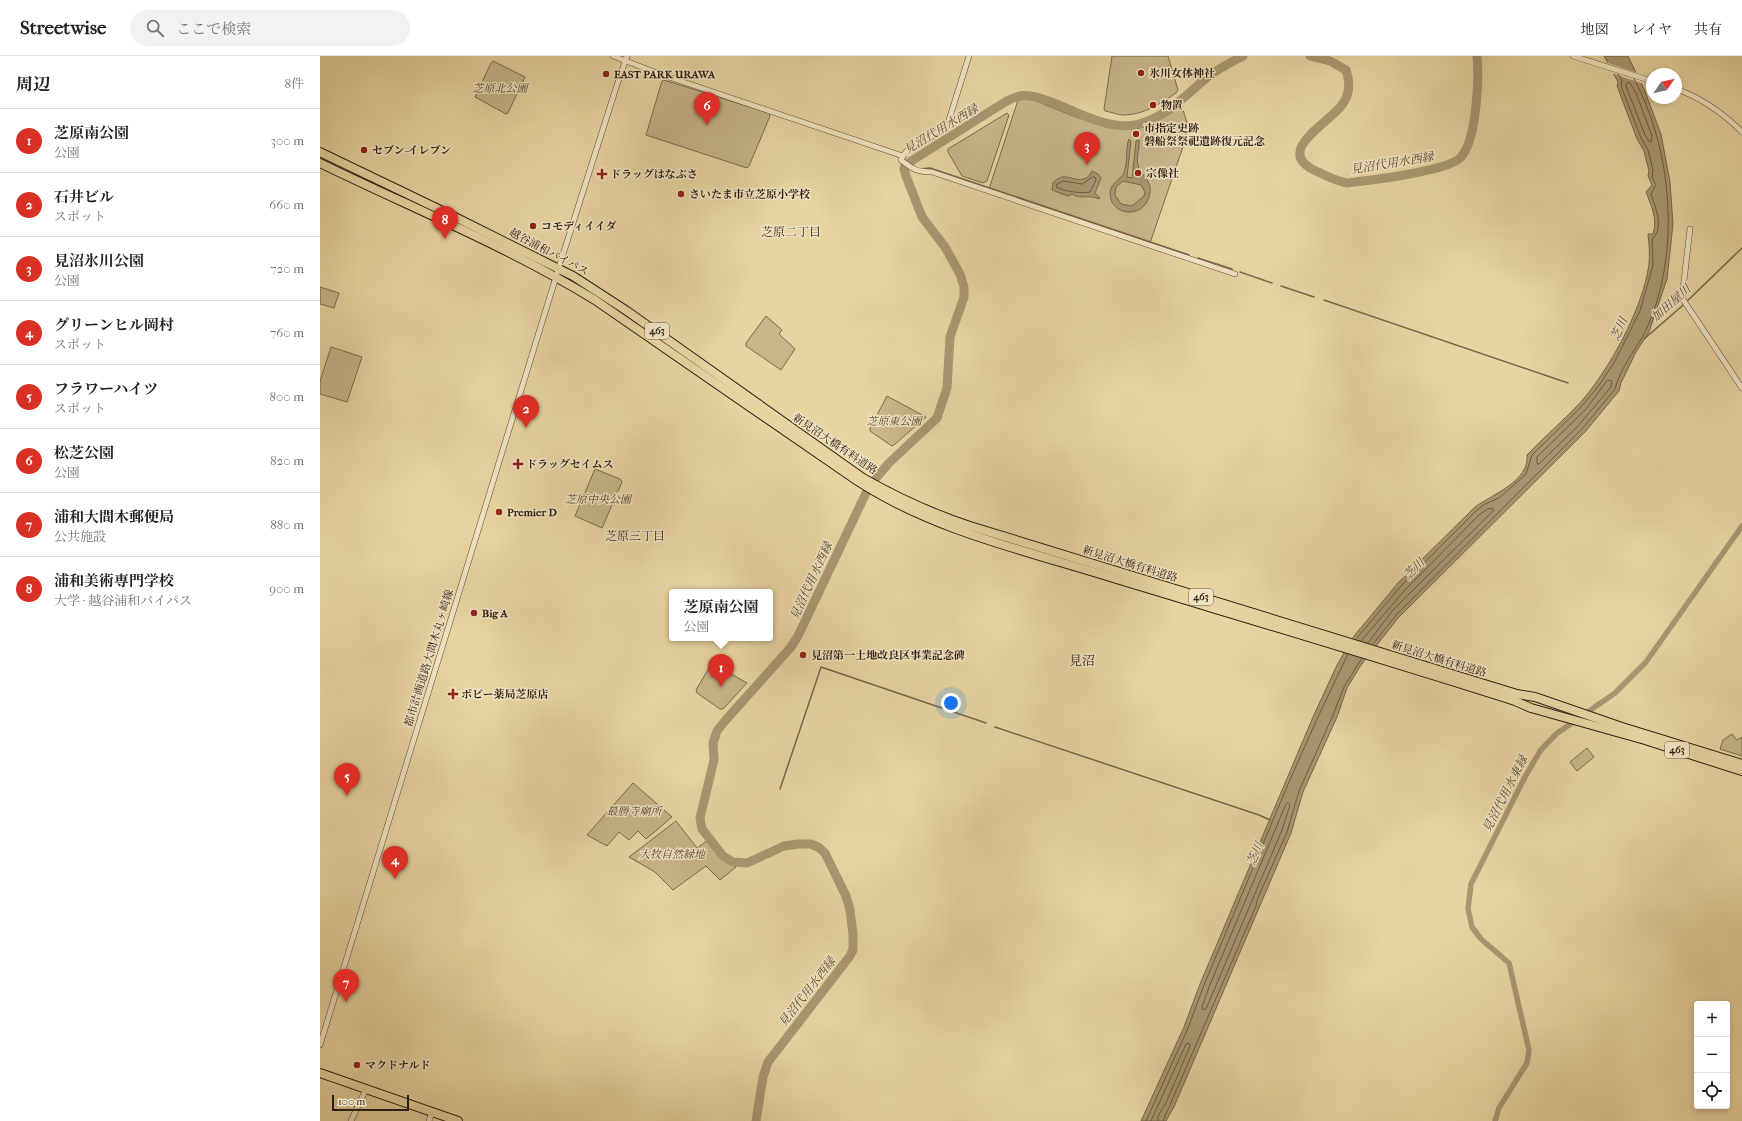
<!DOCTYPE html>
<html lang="ja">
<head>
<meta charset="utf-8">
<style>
  :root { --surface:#fff; --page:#f2f2f2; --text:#222; --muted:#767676; --line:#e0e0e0; --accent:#d93025 }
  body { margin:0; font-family:"IM FELL French Canon","Noto Serif JP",serif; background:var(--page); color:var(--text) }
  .controls { position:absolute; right:12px; bottom:12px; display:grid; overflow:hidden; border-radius:4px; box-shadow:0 2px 6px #0003 }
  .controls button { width:36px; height:36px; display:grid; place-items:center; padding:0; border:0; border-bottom:1px solid var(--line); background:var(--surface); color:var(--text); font:20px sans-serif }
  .compass { position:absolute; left:1326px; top:12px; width:36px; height:36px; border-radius:50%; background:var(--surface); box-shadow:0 2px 6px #0003; rotate:56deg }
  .scale { position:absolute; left:12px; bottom:10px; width:77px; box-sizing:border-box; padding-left:4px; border:2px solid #2e1f13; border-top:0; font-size:11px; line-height:14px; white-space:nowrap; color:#2e1f13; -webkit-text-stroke:3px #f0e3c2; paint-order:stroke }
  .you { position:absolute; left:631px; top:647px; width:14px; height:14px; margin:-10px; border:3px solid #fff; border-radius:50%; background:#1a73e8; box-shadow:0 0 0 6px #1a73e833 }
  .badge { display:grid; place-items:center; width:26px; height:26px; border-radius:50%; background:var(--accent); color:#fff; font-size:13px; font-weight:700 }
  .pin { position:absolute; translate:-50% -33px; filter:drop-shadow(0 1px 2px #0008) }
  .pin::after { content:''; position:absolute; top:21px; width:14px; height:12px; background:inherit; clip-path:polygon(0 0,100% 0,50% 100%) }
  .popup { position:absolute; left:349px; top:533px; width:104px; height:52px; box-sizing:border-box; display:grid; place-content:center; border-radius:4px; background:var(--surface); filter:drop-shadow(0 1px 3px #0005); font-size:13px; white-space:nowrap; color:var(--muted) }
  .popup b { font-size:15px; color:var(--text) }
  .popup::after { content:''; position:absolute; left:50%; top:100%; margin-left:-8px; border:8px solid transparent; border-top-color:var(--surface) }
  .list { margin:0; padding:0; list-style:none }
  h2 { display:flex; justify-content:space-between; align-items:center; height:52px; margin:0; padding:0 16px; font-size:17px }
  h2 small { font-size:13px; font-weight:400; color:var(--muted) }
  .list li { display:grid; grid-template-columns:26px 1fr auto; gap:12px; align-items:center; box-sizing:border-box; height:64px; padding:0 16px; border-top:1px solid var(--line) }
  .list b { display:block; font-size:15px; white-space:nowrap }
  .list p { margin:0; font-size:13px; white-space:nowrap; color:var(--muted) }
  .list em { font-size:13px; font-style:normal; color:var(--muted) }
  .icon { flex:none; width:22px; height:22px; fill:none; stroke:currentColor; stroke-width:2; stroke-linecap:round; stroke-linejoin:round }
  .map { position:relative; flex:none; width:1422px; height:1065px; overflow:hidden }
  header { display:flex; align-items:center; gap:24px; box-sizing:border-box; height:56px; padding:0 20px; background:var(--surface); border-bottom:1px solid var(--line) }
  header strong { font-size:19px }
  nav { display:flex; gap:22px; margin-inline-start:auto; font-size:14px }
  .search { width:280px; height:36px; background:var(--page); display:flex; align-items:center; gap:10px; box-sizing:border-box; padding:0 14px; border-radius:22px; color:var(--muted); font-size:15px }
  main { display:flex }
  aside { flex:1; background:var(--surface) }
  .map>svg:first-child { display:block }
  .green { fill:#c8b589; stroke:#7b6a4e }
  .water { fill:#a99671; stroke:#78664b; fill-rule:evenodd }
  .pier { fill:#e8d4a1 }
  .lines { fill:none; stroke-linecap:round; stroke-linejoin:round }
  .shore { stroke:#6c5a42; stroke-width:1 }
  .stream { stroke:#78664b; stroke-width:1.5 }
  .canal { stroke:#a99671; stroke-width:5.5 }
  .river { stroke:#a99671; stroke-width:9 }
  .minor-casing { stroke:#5c4c36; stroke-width:6 }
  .highway-casing { stroke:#2e1f13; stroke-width:10 }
  .minor { stroke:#f0e3c2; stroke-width:5 }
  .highway { stroke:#e8d4a1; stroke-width:8 }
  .poi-dot { fill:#8f2418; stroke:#f0e3c2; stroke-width:1.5 }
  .labels { text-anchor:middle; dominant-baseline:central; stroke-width:3; stroke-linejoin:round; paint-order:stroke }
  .shield { fill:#f0e3c2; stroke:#685a48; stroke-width:1 }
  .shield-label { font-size:10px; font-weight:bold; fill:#2e1f13 }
  .poi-label { font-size:11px; font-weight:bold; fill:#2e1f13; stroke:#f0e3c2; text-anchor:start }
  .park-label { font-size:11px; font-style:italic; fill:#544430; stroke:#f0e3c2 }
  .street-label { font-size:11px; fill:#2e1f13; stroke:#f0e3c2 }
  .water-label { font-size:12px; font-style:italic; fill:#594934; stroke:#f0e3c2 }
  .neighbourhood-label { font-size:12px; fill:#2e1f13; stroke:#f0e3c2 }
  .quarter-label { font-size:13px; fill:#2e1f13; stroke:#f0e3c2 }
</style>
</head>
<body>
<header>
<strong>Streetwise</strong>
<div class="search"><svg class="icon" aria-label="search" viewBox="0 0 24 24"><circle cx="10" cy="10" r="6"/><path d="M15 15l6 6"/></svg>ここで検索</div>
<nav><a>地図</a><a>レイヤ</a><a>共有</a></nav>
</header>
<main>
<aside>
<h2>周辺<small>8件</small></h2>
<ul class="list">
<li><span class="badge">1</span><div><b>芝原南公園</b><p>公園</p></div><em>300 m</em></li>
<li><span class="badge">2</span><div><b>石井ビル</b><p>スポット</p></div><em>660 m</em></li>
<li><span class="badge">3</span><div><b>見沼氷川公園</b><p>公園</p></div><em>720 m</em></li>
<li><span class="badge">4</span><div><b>グリーンヒル岡村</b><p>スポット</p></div><em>760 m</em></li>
<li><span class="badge">5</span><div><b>フラワーハイツ</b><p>スポット</p></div><em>800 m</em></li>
<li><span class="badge">6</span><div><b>松芝公園</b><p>公園</p></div><em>820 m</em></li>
<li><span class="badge">7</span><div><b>浦和大間木郵便局</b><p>公共施設</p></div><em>880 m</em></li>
<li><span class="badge">8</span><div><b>浦和美術専門学校</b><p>大学 · 越谷浦和バイパス</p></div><em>900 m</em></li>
</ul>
</aside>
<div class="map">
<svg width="1422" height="1065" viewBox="0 0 1422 1065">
  <rect width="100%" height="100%" fill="#e8d4a1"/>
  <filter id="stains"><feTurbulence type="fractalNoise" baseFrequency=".005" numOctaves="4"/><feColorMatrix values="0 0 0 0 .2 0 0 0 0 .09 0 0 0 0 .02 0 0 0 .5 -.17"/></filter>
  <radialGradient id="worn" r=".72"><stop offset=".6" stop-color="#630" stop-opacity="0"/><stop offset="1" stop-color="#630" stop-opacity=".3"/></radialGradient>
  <g class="green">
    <path d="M 792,0 L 848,0 L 858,34 L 856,37 C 841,47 824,59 804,59 C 798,59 791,56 785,55 L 784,53 Z"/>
    <polygon points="173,5 205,21 188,57 186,58 155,41 171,7"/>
    <polygon points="344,24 449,57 450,60 429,110 427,112 326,79 342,25"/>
    <path d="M 705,43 L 713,44 C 741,54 790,79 819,72 C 833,69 849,58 862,50 L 867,67 L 865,85 L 830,187 L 669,133 L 698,44 Z"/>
    <polygon points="687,57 689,59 667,125 663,127 642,120 628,96 628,93"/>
    <polygon points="0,231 19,237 14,252 0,248"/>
    <polygon points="446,260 462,274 459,278 475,293 461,314 426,290 426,287"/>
    <polygon points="11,291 42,301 27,346 0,338 0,325"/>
    <polygon points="567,340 606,361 574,389 572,390 550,375 550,372"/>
    <polygon points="275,413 300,423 302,426 282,472 255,460"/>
    <polygon points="392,607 427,627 403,653 400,653 377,637 376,634"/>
    <polygon points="1412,678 1417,684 1422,681 1422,700 1400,693 1403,684"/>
    <polygon points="1267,692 1274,701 1257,715 1250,706"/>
    <polygon points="313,727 352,761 326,783 318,775 309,784 299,776 287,790 267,779"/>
    <polygon points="356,765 377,792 387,785 399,800 416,811 400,824 386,810 353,834 335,816 309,801"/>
  </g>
  <g class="water">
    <path d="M 1284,0 L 1308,0 L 1324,33 L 1341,78 L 1350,126 L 1353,168 L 1347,223 L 1329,276 L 1316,296 L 1301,327 L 1299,335 L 1265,376 L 1079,561 L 1041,609 L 1027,632 L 1017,661 L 983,736 L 971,777 L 854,1051 L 846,1065 L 821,1065 L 864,971 L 880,928 L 993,661 L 1017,609 L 1034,580 L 1078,527 L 1155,451 C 1171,439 1210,425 1207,399 C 1224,381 1243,365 1260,347 C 1289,314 1323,253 1329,208 C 1330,198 1329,188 1328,178 L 1333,178 C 1338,163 1331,149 1326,136 L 1332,129 L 1328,120 L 1329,115 L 1324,95 L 1317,83 L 1297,30 L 1298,26 Z"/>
    <path d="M 809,83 L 811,85 L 807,121 L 812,122 L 816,85 L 819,84 C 820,93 815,103 819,112 C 822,121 832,125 830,136 C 827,164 790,161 790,137 C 790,128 800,124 804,117 C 808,106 805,93 809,83 ZM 803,125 L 821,129 L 825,136 L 824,140 L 812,150 L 801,148 L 795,139 L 796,131 Z"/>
    <path d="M 772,115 L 778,118 L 781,122 L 775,137 L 780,142 L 779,143 C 769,138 761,144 752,138 L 748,140 L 732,134 L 733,127 C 745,113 754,128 766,122 C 769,121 770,118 772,115 Z"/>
  </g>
  <polygon class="pier" points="1285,6 1318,17 1324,28 1291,17"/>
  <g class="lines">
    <g class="shore">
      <polygon points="1308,26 1310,27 1316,37 1332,80 1331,86 1329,85 1325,79 1306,30"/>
      <path d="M 773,121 L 775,121 L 776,124 L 770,136 C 761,138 743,135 736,131 L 737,128 L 743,125 L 762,128 Z"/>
      <polygon points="1288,324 1292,325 1291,331 1258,370 1219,408 1217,408 1217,401 1266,353"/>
      <path d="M 1036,583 L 1081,530 L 1157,454 L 1165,448 L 1179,442 L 1206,418 L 1212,399 L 1262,350 L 1280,328 L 1295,305 L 1320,255 L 1333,209 L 1332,183 C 1345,172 1335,151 1331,138 L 1336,129 L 1332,121 L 1333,114 L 1328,94 L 1321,82 L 1301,30 L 1302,24 L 1298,18"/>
      <polyline points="1041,585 1085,534 1160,458 1168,453 1173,452 1173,455 1073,554 1048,587"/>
      <path d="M 1053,588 L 1077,558 L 1262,373 L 1295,333 C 1301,310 1316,294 1326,274 C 1361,199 1353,95 1314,23"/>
      <polygon points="968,747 970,749 962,774 886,953 883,954 882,951 889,931 966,748"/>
      <polyline points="826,1065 868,972 884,929 966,733 997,663 1028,598"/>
      <polyline points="831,1065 866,988 869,987 870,990 846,1047 838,1060 838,1065"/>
      <polyline points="843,1065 936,850 937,844 967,776 979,735 1013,659 1024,631 1042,602"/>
    </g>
    <g class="stream">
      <polyline points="599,113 610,112 869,199"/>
      <polyline points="878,202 912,213"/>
      <polyline points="920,216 952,227"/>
      <polyline points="961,230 994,241"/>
      <polyline points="1004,244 1248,327"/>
      <polyline points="1324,283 1361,251 1422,192"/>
      <polyline points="675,671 939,759 950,764"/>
      <polyline points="460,733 501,611 666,667"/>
    </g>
    <polyline class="canal" points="1175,1065 1179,1052 1207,1007 1209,994 1189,907 1161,883 1152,871 1148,853 1151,828 1205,721 1220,695 1236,678 1295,637 1326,606 1422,470"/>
    <g class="river">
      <path d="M 990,0 L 1010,5 L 1026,14 C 1030,25 1030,38 1022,49 C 1008,68 953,95 996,115 C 1006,120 1016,125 1027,127 C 1051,124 1122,116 1139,103 C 1157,88 1159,22 1157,0"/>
      <path d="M 556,422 L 569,407 L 617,362 L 627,332 L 630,281 L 644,241 L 644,231 L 640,218 L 625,191 L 602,161 L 586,120 L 584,113 L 585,109 L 685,46 C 689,44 692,42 696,41 C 707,37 719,42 729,45 C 756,55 790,76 819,68 C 846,61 864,41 884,24 C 895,14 910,7 923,0"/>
      <polyline points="436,1065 443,1021 448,1006 530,900 533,894 533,878 530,854 526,840 505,797 498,791 491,788 478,788 464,790 427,807 413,806 403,800 382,773 380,762 394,704 393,687 397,675 404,666 471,591 478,580 546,437"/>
    </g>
    <g class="minor-casing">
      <g id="minor">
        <polyline points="293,0 337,17 583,100"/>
        <path d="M 649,0 L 628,67 C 618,84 589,84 581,104 C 593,113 596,116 612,116 L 915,218"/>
        <polyline points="1253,0 1332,25"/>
        <path d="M 1356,33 C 1382,42 1403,57 1422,76"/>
        <polyline points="1370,173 1362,242 1422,332"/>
        <polyline points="0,989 239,211 296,32 307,0"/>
        <polyline points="31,1065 46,1033"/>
        <polyline points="109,1065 112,1056"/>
      </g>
    </g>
    <g class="highway-casing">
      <g id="highway">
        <path d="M 0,96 L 131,159 L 253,220 L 307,255 L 543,422 C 580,443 610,457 650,470 L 1197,638 L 1215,641 L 1302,671 L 1422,708"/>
        <path d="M 0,107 C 92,152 187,190 275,244 L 536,424 C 612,474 704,494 790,521 C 925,562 1060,602 1195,645 L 1211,652 L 1325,684 L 1422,715"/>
        <polyline points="0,1017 138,1065"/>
      </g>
    </g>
    <use href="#minor" class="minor"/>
    <use href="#highway" class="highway"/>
  </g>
  <g class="poi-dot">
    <circle cx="821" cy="17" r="4"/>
    <circle cx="286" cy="18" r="4"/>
    <circle cx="833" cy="49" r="4"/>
    <circle cx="816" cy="78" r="4"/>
    <circle cx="44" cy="94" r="4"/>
    <circle cx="818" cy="117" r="4"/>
    <path d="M280 112h4v4h4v4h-4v4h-4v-4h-4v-4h4z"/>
    <circle cx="361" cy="138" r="4"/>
    <circle cx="213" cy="170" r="4"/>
    <path d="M196 402h4v4h4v4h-4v4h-4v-4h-4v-4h4z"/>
    <circle cx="179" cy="456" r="4"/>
    <circle cx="154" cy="557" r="4"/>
    <circle cx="483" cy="599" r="4"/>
    <path d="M131 632h4v4h4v4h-4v4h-4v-4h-4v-4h4z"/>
    <circle cx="37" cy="1009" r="4"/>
  </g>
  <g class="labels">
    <g class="shield">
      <rect x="325" y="267" width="24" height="16" rx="3"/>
      <rect x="869" y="533" width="24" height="16" rx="3"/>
      <rect x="1345" y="686" width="24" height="16" rx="3"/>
    </g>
    <g class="shield-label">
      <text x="337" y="275">463</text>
      <text x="881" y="541">463</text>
      <text x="1357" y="694">463</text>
    </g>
    <g class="poi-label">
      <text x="829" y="17">氷川女体神社</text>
      <text x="294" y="18">EAST PARK URAWA</text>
      <text x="841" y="49">物置</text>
      <text x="824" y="72">市指定史跡<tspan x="824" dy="13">磐船祭祭祀遺跡復元記念</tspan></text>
      <text x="52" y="94">セブン-イレブン</text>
      <text x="826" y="117">宗像社</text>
      <text x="290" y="118">ドラッグはなぶさ</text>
      <text x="369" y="138">さいたま市立芝原小学校</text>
      <text x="221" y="170">コモディイイダ</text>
      <text x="206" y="408">ドラッグセイムス</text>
      <text x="187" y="456">Premier D</text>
      <text x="162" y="557">Big A</text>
      <text x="491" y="599">見沼第一土地改良区事業記念碑</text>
      <text x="141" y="638">ポピー薬局芝原店</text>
      <text x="45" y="1009">マクドナルド</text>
    </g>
    <g class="park-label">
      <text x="180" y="32">芝原北公園</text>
      <text x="574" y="365">芝原東公園</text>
      <text x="278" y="443">芝原中央公園</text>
      <text x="314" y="755">最勝寺廟所</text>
      <text x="352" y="798">大牧自然緑地</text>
    </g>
    <g class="street-label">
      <text transform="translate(229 196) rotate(28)">越谷浦和バイパス</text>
      <text transform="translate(515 388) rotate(34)">新見沼大橋有料道路</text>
      <text transform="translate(810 508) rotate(17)">新見沼大橋有料道路</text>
      <text transform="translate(109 602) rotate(-73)">都市計画道路大間木丸ヶ崎線</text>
      <text transform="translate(1119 603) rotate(17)">新見沼大橋有料道路</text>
    </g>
    <g class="water-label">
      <text transform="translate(621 73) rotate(-31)">見沼代用水西縁</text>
      <text transform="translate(1072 107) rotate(-9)">見沼代用水西縁</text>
      <text transform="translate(1351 247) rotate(-42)">加田屋川</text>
      <text transform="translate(1299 273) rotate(-66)">芝川</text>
      <text transform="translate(1094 513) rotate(-45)">芝川</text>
      <text transform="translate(491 525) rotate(-65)">見沼代用水西縁</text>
      <text transform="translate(1185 738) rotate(-63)">見沼代用水東縁</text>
      <text transform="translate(935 798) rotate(-67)">芝川</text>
      <text transform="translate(487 936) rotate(-52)">見沼代用水西縁</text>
    </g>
    <g class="neighbourhood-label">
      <text x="471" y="176">芝原二丁目</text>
      <text x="315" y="480">芝原三丁目</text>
    </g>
    <g class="quarter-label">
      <text x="762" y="604">見沼</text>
    </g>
  </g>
  <rect width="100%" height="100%" filter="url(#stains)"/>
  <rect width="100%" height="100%" fill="url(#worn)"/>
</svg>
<div class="controls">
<button>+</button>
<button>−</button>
<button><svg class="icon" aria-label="locate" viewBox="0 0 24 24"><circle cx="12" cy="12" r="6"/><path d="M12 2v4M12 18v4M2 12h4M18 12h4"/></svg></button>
</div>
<svg class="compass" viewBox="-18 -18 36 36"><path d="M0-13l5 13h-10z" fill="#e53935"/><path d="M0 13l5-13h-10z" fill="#767676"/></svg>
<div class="scale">100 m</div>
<div class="you"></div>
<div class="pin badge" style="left:401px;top:631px">1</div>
<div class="popup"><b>芝原南公園</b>公園</div>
<div class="pin badge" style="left:206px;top:372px">2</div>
<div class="pin badge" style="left:767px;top:109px">3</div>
<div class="pin badge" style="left:75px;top:823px">4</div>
<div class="pin badge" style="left:27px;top:740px">5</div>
<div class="pin badge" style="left:387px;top:69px">6</div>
<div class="pin badge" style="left:26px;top:946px">7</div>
<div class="pin badge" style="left:125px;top:183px">8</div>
</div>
</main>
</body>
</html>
